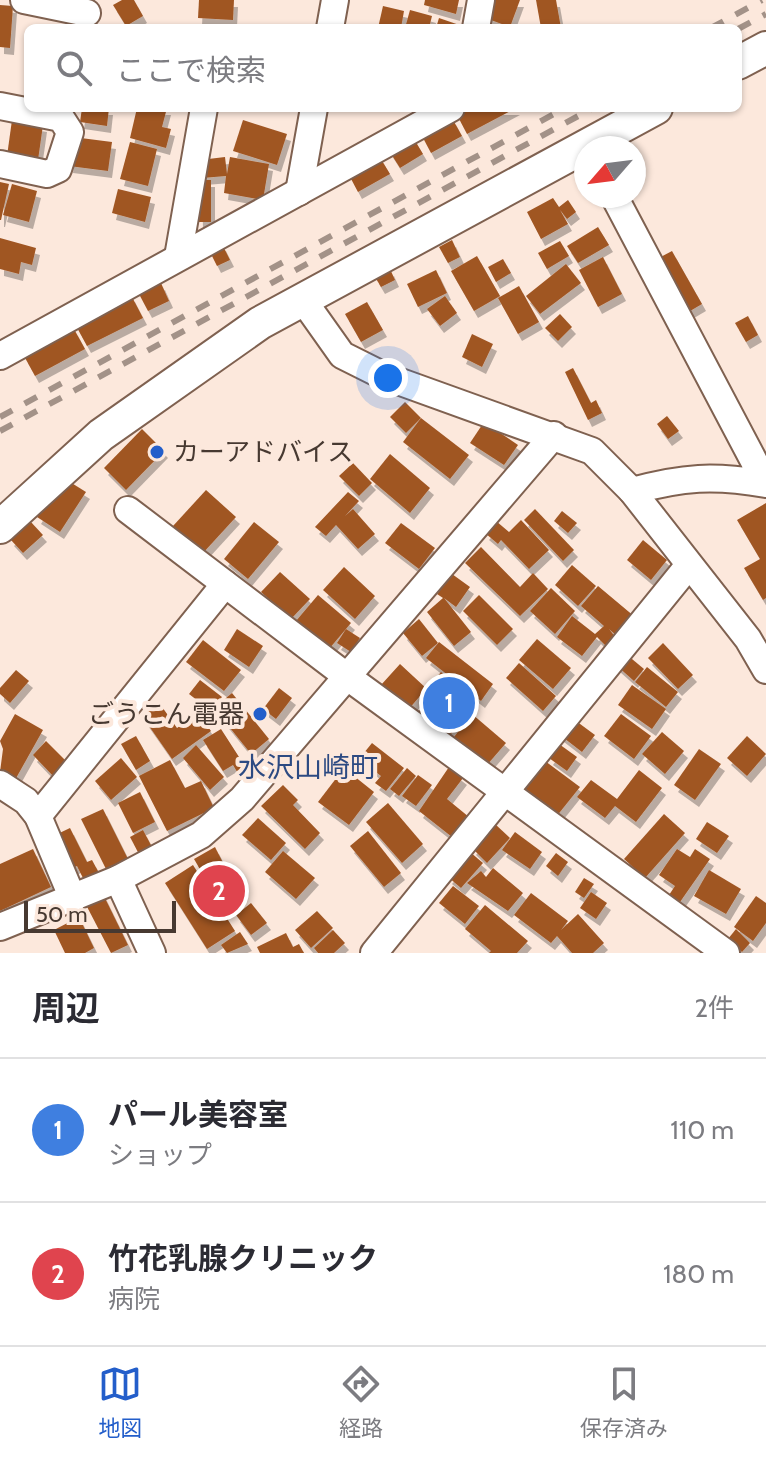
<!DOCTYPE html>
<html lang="ja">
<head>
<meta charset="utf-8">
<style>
  :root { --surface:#fff; --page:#f7f7f7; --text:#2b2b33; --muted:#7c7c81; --line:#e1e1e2; --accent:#235eca }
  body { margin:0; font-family:Cabin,"Noto Sans JP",sans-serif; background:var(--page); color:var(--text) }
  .compass { position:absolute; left:574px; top:136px; width:72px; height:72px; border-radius:50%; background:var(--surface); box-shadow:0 2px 6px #0004; rotate:242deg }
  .scale { position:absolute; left:24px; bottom:20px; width:152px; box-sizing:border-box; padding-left:8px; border:4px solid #473931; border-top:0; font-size:22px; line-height:28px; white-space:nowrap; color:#473931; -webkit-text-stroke:6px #fce8dc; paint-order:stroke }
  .you { position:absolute; left:388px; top:378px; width:28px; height:28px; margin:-20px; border:6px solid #fff; border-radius:50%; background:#1a73e8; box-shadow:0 0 0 12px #1a73e833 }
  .badge { display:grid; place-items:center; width:52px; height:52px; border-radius:50%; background:var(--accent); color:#fff; font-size:26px; font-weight:700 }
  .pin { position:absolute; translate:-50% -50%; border:4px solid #fff; box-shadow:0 2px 8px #0006 }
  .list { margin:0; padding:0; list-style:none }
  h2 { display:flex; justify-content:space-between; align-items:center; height:104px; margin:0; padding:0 32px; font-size:34px }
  h2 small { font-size:26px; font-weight:400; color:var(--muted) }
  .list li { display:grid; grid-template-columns:52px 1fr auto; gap:24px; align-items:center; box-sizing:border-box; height:144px; padding:0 32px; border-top:2px solid var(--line) }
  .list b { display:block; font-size:30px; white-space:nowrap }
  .list p { margin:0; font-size:26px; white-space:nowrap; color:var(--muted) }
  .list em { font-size:26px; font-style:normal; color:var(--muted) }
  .icon { flex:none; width:44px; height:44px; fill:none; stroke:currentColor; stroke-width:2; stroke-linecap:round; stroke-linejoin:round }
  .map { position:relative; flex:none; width:766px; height:953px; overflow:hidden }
  .search { position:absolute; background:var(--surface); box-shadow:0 2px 6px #0004; left:24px; right:24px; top:24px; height:88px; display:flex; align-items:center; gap:20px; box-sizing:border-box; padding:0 28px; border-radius:12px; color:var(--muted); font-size:30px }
  .sheet { height:392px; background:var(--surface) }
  nav { display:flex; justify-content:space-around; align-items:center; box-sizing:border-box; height:112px; border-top:2px solid var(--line); background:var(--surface); font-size:22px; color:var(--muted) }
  nav a { display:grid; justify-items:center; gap:4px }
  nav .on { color:var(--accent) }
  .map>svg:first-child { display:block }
  .building { fill:#a05624; filter:url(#shadow) }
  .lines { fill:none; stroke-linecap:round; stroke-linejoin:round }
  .minor-casing { stroke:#7f6150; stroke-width:30 }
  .major-casing { stroke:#7f6150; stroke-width:36 }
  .minor { stroke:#fff; stroke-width:26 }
  .major { stroke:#fff; stroke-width:32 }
  .rail { stroke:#a39288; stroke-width:6; stroke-dasharray:14 14; stroke-linecap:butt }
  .poi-dot { fill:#235eca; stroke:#fce8dc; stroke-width:3 }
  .labels { text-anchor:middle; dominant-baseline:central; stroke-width:8; stroke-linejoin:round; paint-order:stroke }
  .poi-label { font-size:26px; fill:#473931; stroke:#fce8dc; text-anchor:start }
  .neighbourhood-label { font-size:28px; fill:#2c4a82; stroke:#fce8dc }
</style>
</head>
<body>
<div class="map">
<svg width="766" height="953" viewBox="0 0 766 953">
  <defs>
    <filter id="shadow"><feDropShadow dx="4" dy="7" stdDeviation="0" flood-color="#0004"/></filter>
  </defs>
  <rect width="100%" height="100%" fill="#fce8dc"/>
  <g class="building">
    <polygon points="122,0 134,0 143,16 126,26 113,5"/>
    <polygon points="199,0 234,0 233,20 198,18"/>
    <polygon points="425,0 459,0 456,14 424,5"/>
    <polygon points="485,0 520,0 510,27 480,16"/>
    <polygon points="536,0 556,0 561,28 541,28"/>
    <polygon points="0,5 13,6 10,48 0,47"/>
    <polygon points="383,6 404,11 401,28 378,28"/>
    <polygon points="410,10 432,16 429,28 405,28"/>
    <polygon points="439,18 468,28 436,28"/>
    <polygon points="82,108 109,108 107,126 80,122"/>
    <polygon points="137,108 167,108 162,127 171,129 166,148 130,138"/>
    <polygon points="471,108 516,108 467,134 457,115"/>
    <polygon points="452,118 462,136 431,153 422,136"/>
    <polygon points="12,120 43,125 38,160 7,156"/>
    <polygon points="243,120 287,134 277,165 233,151"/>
    <polygon points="411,134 423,154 400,168 388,149"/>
    <polygon points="73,137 112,142 108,171 69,166"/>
    <polygon points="130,142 157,149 148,186 120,179"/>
    <polygon points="225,157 227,174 230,157 269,164 263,200 224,193 226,176 202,178 200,160"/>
    <polygon points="381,159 390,174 358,192 350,177"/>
    <polygon points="198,180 211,180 211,222 199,222"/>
    <polygon points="0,182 9,184 1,220 0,220"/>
    <polygon points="12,184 37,191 29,222 3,215"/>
    <polygon points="118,189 151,197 145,222 112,213"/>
    <polygon points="553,198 559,207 568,200 576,212 567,219 560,210 568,224 541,239 527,212"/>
    <polygon points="598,227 609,245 578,263 567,246"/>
    <polygon points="0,238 36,248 32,265 21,262 19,274 0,269"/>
    <polygon points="452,240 460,257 448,263 439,247"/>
    <polygon points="560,241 569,256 547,269 538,253"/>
    <polygon points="222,244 230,260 217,266 209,250"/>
    <polygon points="672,251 702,304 685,314 655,260"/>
    <polygon points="477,256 500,296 474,311 451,271"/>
    <polygon points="603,257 622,294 598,307 579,270"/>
    <polygon points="503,259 511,273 496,282 488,267"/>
    <polygon points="566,264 581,283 540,314 526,296"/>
    <polygon points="390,269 395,280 381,287 375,277"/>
    <polygon points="436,270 447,293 418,307 407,284"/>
    <polygon points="161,283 169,301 148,311 139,294"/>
    <polygon points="519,286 539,322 518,334 498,298"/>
    <polygon points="131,295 143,318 87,346 75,324"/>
    <polygon points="445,296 457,313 440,326 427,309"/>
    <polygon points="367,302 383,330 361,342 345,314"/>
    <polygon points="560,314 572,327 558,341 545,328"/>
    <polygon points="748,316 758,335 746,342 735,323"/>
    <polygon points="74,329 85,349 35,376 24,356"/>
    <polygon points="472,334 493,344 482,367 462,357"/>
    <polygon points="573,368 591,403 596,400 602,413 588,420 565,372"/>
    <polygon points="405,402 421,418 406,433 390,417"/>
    <polygon points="667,416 679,431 668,439 657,424"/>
    <polygon points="421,418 469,455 450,479 403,442"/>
    <polygon points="484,422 518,445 504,465 470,443"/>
    <polygon points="142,429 164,451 126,490 104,468"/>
    <polygon points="390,454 430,488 410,513 370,479"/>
    <polygon points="353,463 372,483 359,496 339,476"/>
    <polygon points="62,477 86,492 60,532 37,517"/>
    <polygon points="206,490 236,517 203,553 173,526"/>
    <polygon points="348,492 359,501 345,516 353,509 375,534 358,549 336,525 326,536 315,527"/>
    <polygon points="766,503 766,598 763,600 744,568 760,559 737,520"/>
    <polygon points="535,509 574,550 563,561 524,520"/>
    <polygon points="562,511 577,523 568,533 554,521"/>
    <polygon points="521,520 549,550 529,569 501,540 498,544 485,533 496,521 509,532"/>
    <polygon points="30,521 43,535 23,553 10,539"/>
    <polygon points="254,522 279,542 248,579 224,559"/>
    <polygon points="401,523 435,548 419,569 385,543"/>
    <polygon points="643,540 667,560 651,580 627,560"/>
    <polygon points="481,547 520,587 533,573 548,589 520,616 465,563"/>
    <polygon points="572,565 596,586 578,606 555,585"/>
    <polygon points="344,567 375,596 355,619 323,590"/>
    <polygon points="280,572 310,599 291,619 261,592"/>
    <polygon points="452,574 470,587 456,607 444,598 471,632 454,646 427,612 443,598 437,594"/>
    <polygon points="598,586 635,617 618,637 609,629 616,638 607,647 597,637 582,656 557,637 572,616 595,634 604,626 581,606"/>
    <polygon points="551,588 575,611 555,634 530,611"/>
    <polygon points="318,595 351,623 329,649 296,621"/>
    <polygon points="479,595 513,629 497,645 463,611"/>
    <polygon points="419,619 438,643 422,656 403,633"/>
    <polygon points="237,629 263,646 249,667 224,650"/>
    <polygon points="346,629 360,638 351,652 337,643"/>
    <polygon points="537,639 571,668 553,689 519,660"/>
    <polygon points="203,640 241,670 224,691 186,662"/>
    <polygon points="439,642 493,684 481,701 426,658"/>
    <polygon points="663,643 693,675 678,689 648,658"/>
    <polygon points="626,654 644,669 634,681 616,665"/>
    <polygon points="519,663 556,696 543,711 506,678"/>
    <polygon points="400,664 427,689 441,672 457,685 437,710 420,696 408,710 381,685"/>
    <polygon points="647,667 678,692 666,707 635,682"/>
    <polygon points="16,670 29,681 10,703 0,694 0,688"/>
    <polygon points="200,680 222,697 211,711 189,694"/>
    <polygon points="632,685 666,709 652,729 618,705"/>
    <polygon points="279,688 292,698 276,719 263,709"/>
    <polygon points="232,693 269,739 251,754 214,708"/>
    <polygon points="455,693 473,707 451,734 433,719 428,724 417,713 424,706 436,717"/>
    <polygon points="160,704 177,728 198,713 211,731 172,759 142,716"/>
    <polygon points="15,714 43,730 15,780 0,772 3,749 0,741"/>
    <polygon points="472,714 506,743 487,765 454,737"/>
    <polygon points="621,714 651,736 634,759 604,736"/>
    <polygon points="572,718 595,735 582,752 560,735"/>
    <polygon points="221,729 250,774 242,780 233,765 223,771 203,740"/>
    <polygon points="662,732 684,751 665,774 642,754"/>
    <polygon points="136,736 150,761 136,770 121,744"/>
    <polygon points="747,736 766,754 747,776 727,758"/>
    <polygon points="46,741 68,763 54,777 33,755"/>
    <polygon points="372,743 404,768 386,791 375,783 381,776 359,759"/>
    <polygon points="559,744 577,757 567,771 549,758"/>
    <polygon points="196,745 224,777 210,790 183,758"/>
    <polygon points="699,749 721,764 695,800 674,785"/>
    <polygon points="121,758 137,777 111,800 95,781"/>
    <polygon points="170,760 185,788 201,781 214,808 167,831 139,776"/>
    <polygon points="545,761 580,787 556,817 522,791"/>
    <polygon points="449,767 463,778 447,799 469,817 452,837 419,811"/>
    <polygon points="344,768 374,792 349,825 318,802"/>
    <polygon points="407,768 416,776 399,796 390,789"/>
    <polygon points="639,770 662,788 636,822 615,806 605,818 577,797 591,780 617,799"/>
    <polygon points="418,775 432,785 416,806 402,796"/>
    <polygon points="283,785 298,800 293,805 320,833 305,849 261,806"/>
    <polygon points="140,792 155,822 133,833 118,803"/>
    <polygon points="388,803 423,844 402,863 366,822"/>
    <polygon points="103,809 129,861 107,871 81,819"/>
    <polygon points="664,814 685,833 645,878 624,859"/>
    <polygon points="258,818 286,843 271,860 242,835"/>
    <polygon points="707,822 729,836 717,853 696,839"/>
    <polygon points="494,823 510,838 487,863 472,848"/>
    <polygon points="70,828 87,862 92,860 99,873 84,880 77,866 66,871 49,838"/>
    <polygon points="143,830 153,849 140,856 130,837"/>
    <polygon points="368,831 401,873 384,887 350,846"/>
    <polygon points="515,832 542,852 530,869 502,850"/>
    <polygon points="215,847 240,896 222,907 194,859"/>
    <polygon points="33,849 51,887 0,911 0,864"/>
    <polygon points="677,849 690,857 695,849 710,859 680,902 669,895 675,886 659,875"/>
    <polygon points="283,851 315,878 296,899 265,872"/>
    <polygon points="470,852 483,863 461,888 448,877"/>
    <polygon points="556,853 568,862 558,876 546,866"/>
    <polygon points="193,865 235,931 207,949 165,883"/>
    <polygon points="493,868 523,893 508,911 467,883 481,871 486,877"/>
    <polygon points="709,870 741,889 726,914 694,896"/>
    <polygon points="584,878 594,884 584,898 575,892"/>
    <polygon points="453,886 479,906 465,924 439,903"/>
    <polygon points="101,890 128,945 111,953 83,899"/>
    <polygon points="591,892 607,903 596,919 580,908"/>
    <polygon points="531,893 568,921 561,930 578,914 604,943 593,953 572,953 557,936 551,943 514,915"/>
    <polygon points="756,896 766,903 766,923 753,941 734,927"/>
    <polygon points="251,903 267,923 251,935 236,915"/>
    <polygon points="485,905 528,941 517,953 489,953 491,951 465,929"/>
    <polygon points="317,911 333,928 311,948 295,930"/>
    <polygon points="79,917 94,948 85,953 65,953 54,930"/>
    <polygon points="736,929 750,943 742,952 728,939"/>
    <polygon points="333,930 345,943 334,953 318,953 314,948"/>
    <polygon points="240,932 248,944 227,953 221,945"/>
    <polygon points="286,933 293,947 299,944 304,953 260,953 257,947"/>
  </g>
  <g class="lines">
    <g class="minor-casing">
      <g id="minor">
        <polyline points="24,0 87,13"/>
        <polyline points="330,28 335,0"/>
        <polyline points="476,28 481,0"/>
        <polyline points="0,106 61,118 70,132 58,169 47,174 0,164"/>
        <polyline points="299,192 314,108"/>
        <path d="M 614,196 L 766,484 C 714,475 683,477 632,491"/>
        <polyline points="178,257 204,108"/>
        <polyline points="303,300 342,355 384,376 592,451 632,491 748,639 766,670"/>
        <polyline points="0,356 451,108"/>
        <polyline points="128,510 349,678 726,953"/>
        <polyline points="0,784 26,801 38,816 73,899"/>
        <polyline points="38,816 225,584"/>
        <polyline points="118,879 152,953"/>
        <polyline points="0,927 118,879 201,835 242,799 554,435"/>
        <polyline points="374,953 689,565"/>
      </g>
    </g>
    <g class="major-casing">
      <g id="major">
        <polyline points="738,63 766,48"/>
        <polyline points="0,527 101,435 260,323 656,108"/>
      </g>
    </g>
    <use href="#minor" class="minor"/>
    <use href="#major" class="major"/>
    <g class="rail">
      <polyline points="711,28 762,0"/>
      <polyline points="738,29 766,14"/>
      <polyline points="0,417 565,108"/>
      <polyline points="0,431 593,108"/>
    </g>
  </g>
  <g class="poi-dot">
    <circle cx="157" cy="452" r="8"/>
    <circle cx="260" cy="714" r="8"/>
  </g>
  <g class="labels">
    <g class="poi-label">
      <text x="173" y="452">カーアドバイス</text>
      <text x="244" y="714" text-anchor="end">ごうこん電器</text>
    </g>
    <g class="neighbourhood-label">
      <text x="308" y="767">水沢山崎町</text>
    </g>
  </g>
</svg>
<svg class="compass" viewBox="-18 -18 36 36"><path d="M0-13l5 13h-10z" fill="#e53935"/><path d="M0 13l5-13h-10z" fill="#7c7c81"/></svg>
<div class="scale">50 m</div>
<div class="you"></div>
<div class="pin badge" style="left:449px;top:703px;background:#3f7fe0">1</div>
<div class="pin badge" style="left:219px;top:891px;background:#e0444e">2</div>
<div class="search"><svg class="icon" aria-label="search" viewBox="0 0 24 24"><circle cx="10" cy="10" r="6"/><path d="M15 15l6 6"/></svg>ここで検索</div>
</div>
<section class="sheet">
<h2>周辺<small>2件</small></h2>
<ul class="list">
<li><span class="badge" style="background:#3f7fe0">1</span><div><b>パール美容室</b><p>ショップ</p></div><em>110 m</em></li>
<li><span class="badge" style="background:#e0444e">2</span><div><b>竹花乳腺クリニック</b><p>病院</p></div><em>180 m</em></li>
</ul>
</section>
<nav>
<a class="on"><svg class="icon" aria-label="map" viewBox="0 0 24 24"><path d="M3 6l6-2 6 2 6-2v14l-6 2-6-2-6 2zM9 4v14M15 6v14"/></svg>地図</a>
<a><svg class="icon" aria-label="directions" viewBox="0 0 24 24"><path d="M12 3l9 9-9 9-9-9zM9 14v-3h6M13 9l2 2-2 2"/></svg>経路</a>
<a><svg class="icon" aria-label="saved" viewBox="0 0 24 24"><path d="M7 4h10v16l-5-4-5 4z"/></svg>保存済み</a>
</nav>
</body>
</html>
